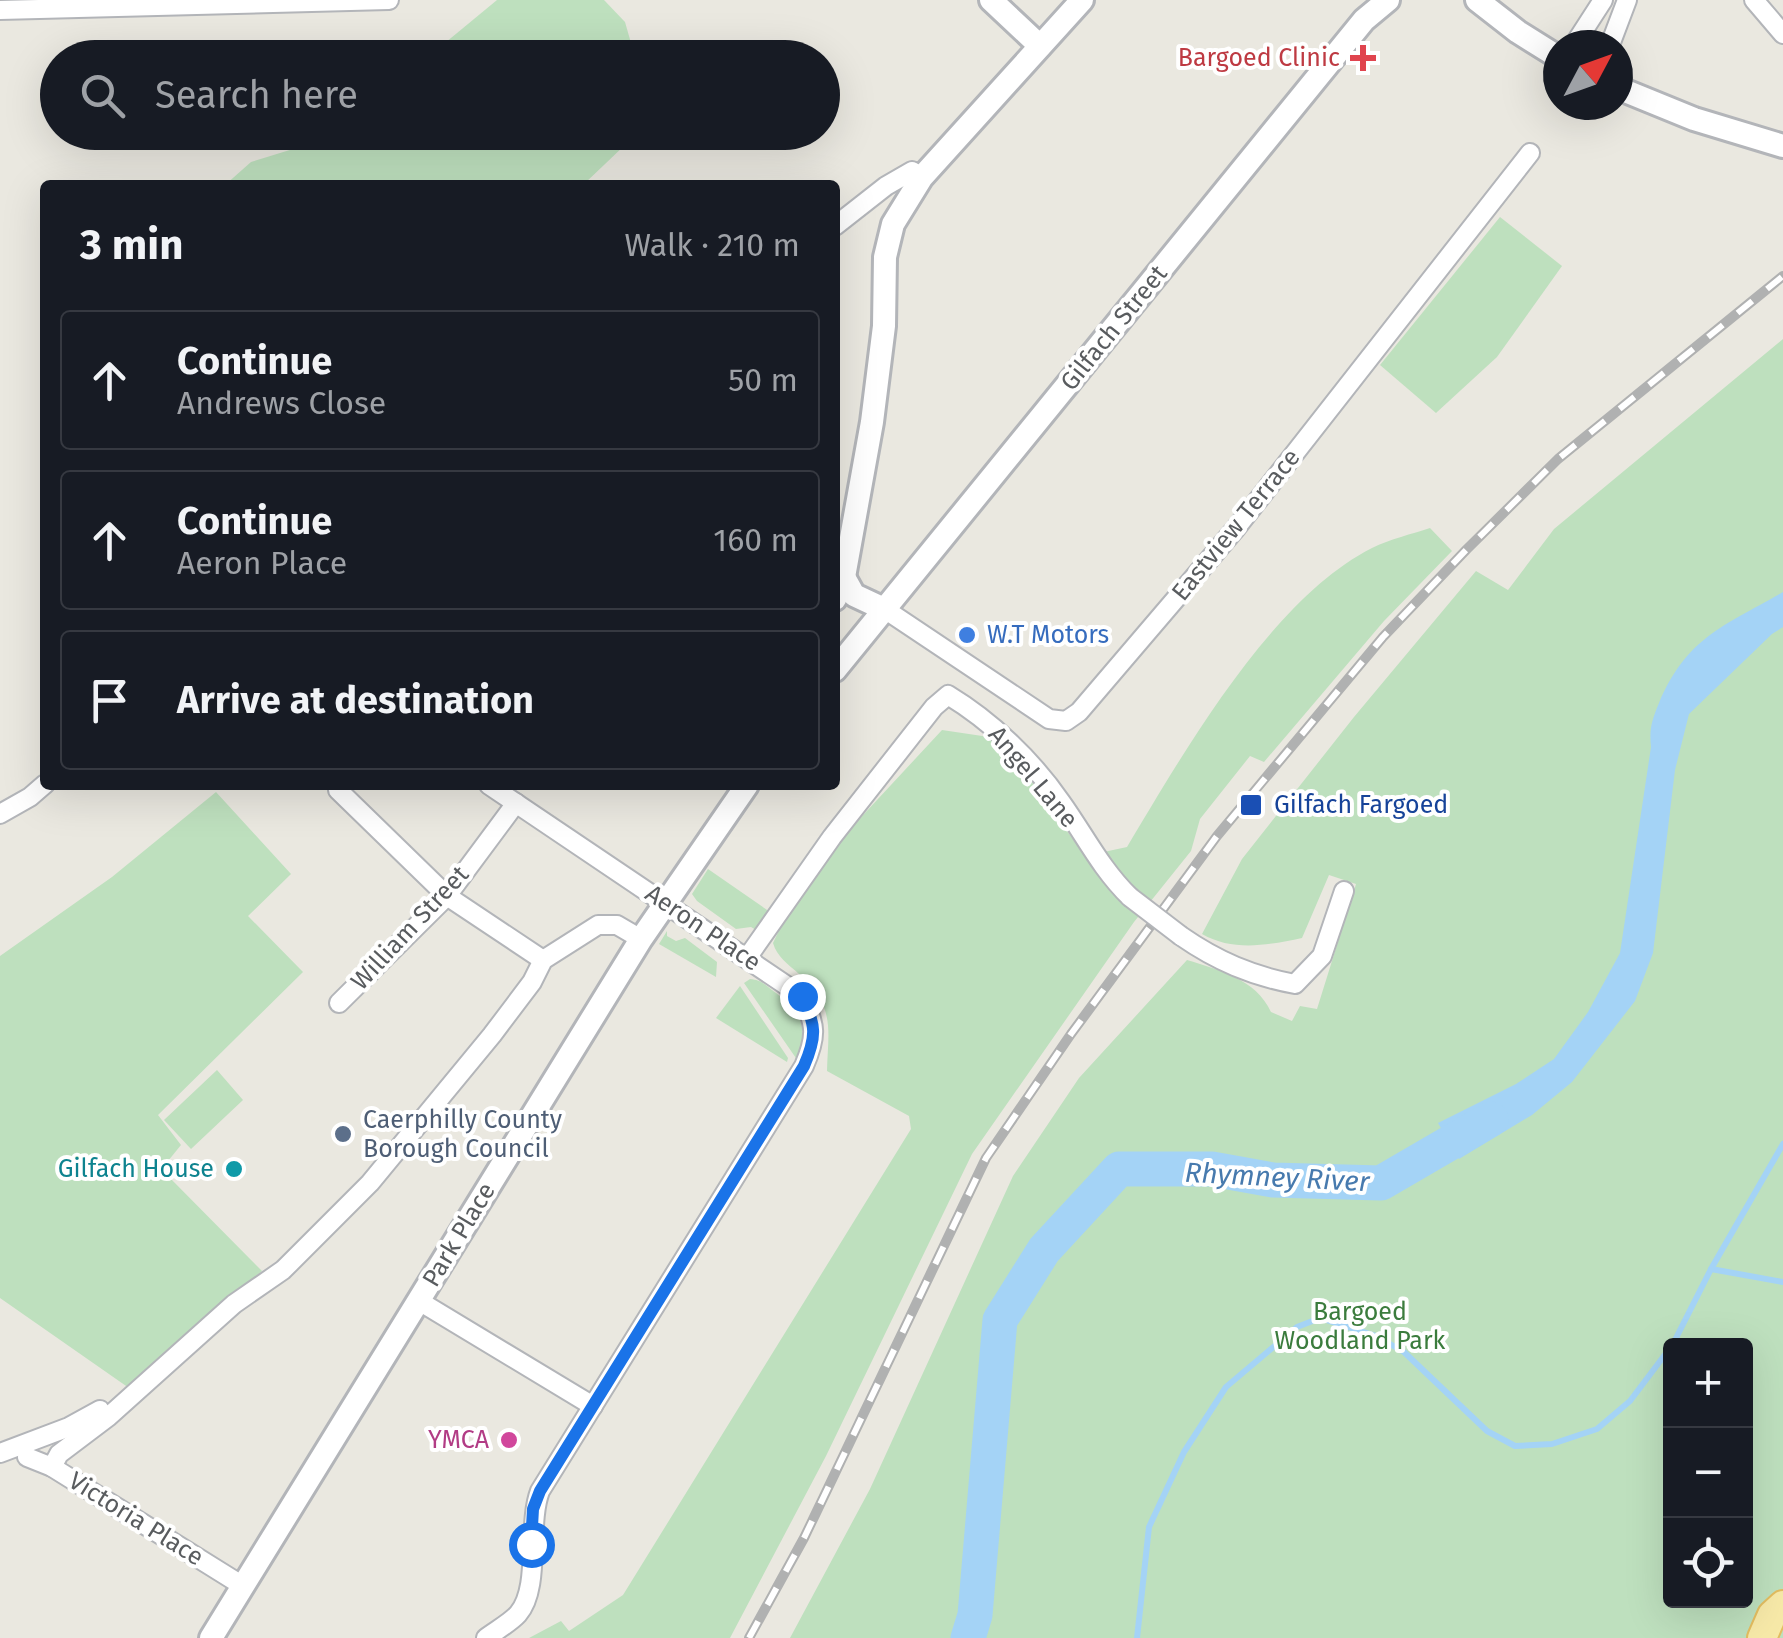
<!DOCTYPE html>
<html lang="en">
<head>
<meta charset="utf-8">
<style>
  :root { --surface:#171b24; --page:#20242c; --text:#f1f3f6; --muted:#9ea1a6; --line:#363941 }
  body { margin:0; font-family:"Fira Sans",sans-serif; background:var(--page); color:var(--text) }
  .controls { position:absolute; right:30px; bottom:30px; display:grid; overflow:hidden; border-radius:10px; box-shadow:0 10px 40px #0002 }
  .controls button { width:90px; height:90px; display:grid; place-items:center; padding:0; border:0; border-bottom:2px solid var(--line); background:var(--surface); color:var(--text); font:50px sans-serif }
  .compass { position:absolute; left:1543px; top:30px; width:90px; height:90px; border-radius:50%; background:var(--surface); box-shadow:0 10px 40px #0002; rotate:49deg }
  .stop { position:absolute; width:30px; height:30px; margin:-22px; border:8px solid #1a73e8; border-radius:50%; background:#fff }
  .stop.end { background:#1a73e8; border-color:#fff; box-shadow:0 2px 10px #0008 }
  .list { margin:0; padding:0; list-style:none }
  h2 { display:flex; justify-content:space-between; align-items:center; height:130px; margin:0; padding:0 40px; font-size:42px }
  h2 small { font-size:32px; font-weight:400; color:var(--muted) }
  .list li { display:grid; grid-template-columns:65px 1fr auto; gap:30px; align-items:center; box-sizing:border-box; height:140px; margin:0 20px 20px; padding:0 20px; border:2px solid var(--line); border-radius:10px }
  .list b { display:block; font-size:38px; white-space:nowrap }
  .list p { margin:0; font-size:32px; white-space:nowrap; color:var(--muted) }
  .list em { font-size:32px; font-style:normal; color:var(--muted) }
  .icon { flex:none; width:55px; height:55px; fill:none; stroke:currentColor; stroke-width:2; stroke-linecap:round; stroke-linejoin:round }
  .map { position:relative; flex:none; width:1783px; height:1638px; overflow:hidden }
  .search { position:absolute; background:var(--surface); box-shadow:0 10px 40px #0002; left:40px; top:40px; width:800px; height:110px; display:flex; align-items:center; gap:25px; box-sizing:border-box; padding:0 35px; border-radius:55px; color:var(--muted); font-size:38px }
  .panel { position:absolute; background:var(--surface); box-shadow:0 10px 40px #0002; left:40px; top:180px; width:800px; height:610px; border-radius:10px }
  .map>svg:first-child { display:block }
  .green { fill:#bee0be; fill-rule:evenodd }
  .water { fill:#a4d3f6 }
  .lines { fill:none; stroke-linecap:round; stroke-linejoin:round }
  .stream { stroke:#a4d3f6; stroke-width:6 }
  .river { stroke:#a4d3f6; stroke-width:35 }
  .minor-casing { stroke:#b3b5b9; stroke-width:22 }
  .tertiary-casing { stroke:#b3b5b9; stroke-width:28 }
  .primary-casing { stroke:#e3bd60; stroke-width:32 }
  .minor { stroke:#fff; stroke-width:18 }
  .tertiary { stroke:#fff; stroke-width:22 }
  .primary { stroke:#f7e9a8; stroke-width:28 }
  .rail-casing { stroke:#b0b1b1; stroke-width:10 }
  .rail { stroke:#fff; stroke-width:6; stroke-dasharray:19; stroke-linecap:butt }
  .minor-bridge-casing { stroke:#b3b5b9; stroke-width:22; stroke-linecap:butt }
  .minor-bridge { stroke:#fff; stroke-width:18 }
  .route { stroke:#1a73e8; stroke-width:12 }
  .health-dot { fill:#e0444e; stroke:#fff; stroke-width:4 }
  .shop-dot { fill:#3f7fe0; stroke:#fff; stroke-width:4 }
  .transit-dot { fill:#1a4fb4; stroke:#fff; stroke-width:4 }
  .service-dot { fill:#5c6f8a; stroke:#fff; stroke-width:4 }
  .culture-dot { fill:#0f9aa8; stroke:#fff; stroke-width:4 }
  .hotel-dot { fill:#d1479c; stroke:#fff; stroke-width:4 }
  .labels { text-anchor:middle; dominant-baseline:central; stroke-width:8; stroke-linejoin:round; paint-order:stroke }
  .health-label { font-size:25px; fill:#be3a42; stroke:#fff; text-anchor:end }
  .street-label { font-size:25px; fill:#595c5f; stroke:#fff }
  .shop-label { font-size:25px; fill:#366cbe; stroke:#fff; text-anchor:start }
  .transit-label { font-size:25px; fill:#164399; stroke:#fff; text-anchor:start }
  .service-label { font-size:25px; fill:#4e5e75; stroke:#fff; text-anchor:start }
  .culture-label { font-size:25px; fill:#0d838f; stroke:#fff; text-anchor:end }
  .park-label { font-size:25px; fill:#3b7c3d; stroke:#fff }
  .hotel-label { font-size:25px; fill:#b23c85; stroke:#fff; text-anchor:end }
  .water-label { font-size:28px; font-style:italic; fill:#477aae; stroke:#fff }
</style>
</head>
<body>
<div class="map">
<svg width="1783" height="1638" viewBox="0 0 1783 1638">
  <rect width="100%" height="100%" fill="#eae8e0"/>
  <g class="green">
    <polygon points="497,0 604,0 625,22 635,57 428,57"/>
    <polygon points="338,133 338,132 632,133 626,144 583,185 225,185 251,162 332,137"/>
    <polygon points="1500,217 1562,266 1497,357 1436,413 1380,365"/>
    <path d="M 1783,339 L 1783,1638 L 790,1638 L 870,1489 L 1013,1176 L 1079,1078 L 1187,960 C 1219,970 1256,979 1271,1012 L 1292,1021 L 1300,1006 L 1317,1009 L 1356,884 L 1329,875 L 1302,938 C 1269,945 1233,952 1202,934 L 1242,859 L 1354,717 L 1476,571 L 1508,590 L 1554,529 ZM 1670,1346 L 1746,1346 L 1746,1600 L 1670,1600 Z"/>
    <path d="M 1430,528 L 1452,551 L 1384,621 L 1264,762 L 1250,756 L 1200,819 L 1191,851 L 1134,922 L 972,1154 L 826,1456 L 730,1638 L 529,1638 L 561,1621 L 569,1631 L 623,1595 L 911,1129 L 909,1116 L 827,1071 C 828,1030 836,1007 799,974 C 788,964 777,957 773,943 L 785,918 L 839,841 L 942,730 L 989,737 L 1029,778 L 1085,856 L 1127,847 C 1184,752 1271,599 1372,548 C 1390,539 1412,534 1430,528 Z"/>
    <polygon points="216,792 291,874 248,916 303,972 158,1115 181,1145 168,1161 168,1176 262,1271 129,1388 0,1298 0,956 112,877"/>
    <polygon points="708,869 770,912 756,930 751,927 736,929 697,901 692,894"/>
    <polygon points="667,931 667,936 676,941 685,938 717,962 716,977 659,944"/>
    <path d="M 750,979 C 761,980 764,984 772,990 C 802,1012 808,1024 798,1061 L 744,983 Z"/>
    <polygon points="740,986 788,1058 787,1062 716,1018"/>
    <polygon points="217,1070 243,1100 191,1149 164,1120"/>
  </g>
  <path class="water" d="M 1783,592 L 1783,627 L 1772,634 L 1689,714 L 1675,770 L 1653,953 L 1635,1001 L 1572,1082 L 1532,1115 L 1459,1159 L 1438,1123 L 1516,1084 L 1554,1059 L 1588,1012 L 1620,953 L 1651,747 C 1649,729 1652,720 1659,703 C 1687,637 1724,626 1783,592 Z"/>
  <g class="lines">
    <g class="stream">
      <polyline points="1711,1269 1783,1282"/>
      <polyline points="1672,1346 1711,1269 1783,1144"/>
      <polyline points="1137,1638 1149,1527 1184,1452 1226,1387 1297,1327 1320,1318 1376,1336 1404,1352 1487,1431 1515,1446 1552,1444 1597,1429 1630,1401 1670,1348"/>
    </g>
    <polyline class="river" points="968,1638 975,1615 1000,1320 1044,1250 1119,1169 1212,1169 1273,1180 1381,1183 1491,1119"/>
    <g class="minor-casing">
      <g id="minor">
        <polyline points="1754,0 1783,34"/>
        <polyline points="0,10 389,0"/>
        <polyline points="1574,45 1603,0"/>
        <polyline points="1610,45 1627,0"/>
        <polyline points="835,226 886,186 912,171 922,177"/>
        <polyline points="886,610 1049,719 1066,721 1079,712 1237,527 1530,153"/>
        <polyline points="338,790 447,896 543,960"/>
        <polyline points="0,814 30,797 45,784"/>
        <path d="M 1181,936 C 1217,961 1252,976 1295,984 L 1322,956 L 1344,891"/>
        <path d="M 747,958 L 832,837 L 934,707 L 948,695 C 991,721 1032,760 1061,802 C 1084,834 1101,869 1130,897"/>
        <polyline points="339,1003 447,896 516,803"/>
        <polyline points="419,1301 593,1406"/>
        <polyline points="0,1453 69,1427 100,1410"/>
        <polyline points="27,1457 52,1467 243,1586"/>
        <polyline points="52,1467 59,1454 108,1417 234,1304 283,1270 370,1183 492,1035 532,982 543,960 598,925 617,925 641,939"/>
        <path d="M 486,1638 C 495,1631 510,1623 518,1614 C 541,1588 527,1525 540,1491 L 804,1066 C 817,1036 816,1025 802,996 L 489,785"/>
      </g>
    </g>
    <g class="tertiary-casing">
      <g id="tertiary">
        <polyline points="991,0 1040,46"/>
        <polyline points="1477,0 1518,32 1558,57"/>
        <polyline points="1618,88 1694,119 1783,146"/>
        <polyline points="844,577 854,595 886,610"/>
        <polyline points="835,599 844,577 872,422 884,326 885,257 893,224 922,177 1082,0"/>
        <polyline points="835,670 1364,20 1388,0"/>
        <polyline points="211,1638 641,939 747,785"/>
      </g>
    </g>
    <g class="primary-casing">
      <polyline id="primary" points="1762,1638 1772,1615 1783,1605"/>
    </g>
    <use href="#minor" class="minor"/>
    <use href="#tertiary" class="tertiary"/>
    <use href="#primary" class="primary"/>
    <g class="rail-casing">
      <polyline id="rail" points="749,1638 804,1538 986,1158 1071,1034 1217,836 1383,637 1467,549 1558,459 1783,276"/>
    </g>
    <use href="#rail" class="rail"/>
    <g class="minor-bridge-casing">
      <polyline id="minor-bridge" points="1130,897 1181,936"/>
    </g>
    <use href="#minor-bridge" class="minor-bridge"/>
  </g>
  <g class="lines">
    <path class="route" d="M 531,1544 L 533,1509 L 540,1491 L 804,1066 C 817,1036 816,1025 802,996"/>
  </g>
  <path class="health-dot" d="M1358 43h10v10h10v10h-10v10h-10v-10h-10v-10h10z"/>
  <circle class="shop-dot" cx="967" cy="635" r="10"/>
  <rect class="transit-dot" x="1239" y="793" width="24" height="24" rx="5"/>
  <circle class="service-dot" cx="343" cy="1134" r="10"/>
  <circle class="culture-dot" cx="234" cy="1169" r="10"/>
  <circle class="hotel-dot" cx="509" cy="1440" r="10"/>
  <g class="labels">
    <g class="health-label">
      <text x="1340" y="58">Bargoed Clinic</text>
    </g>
    <g class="street-label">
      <text transform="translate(1114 328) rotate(-51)">Gilfach Street</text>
      <text transform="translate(1236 525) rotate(-51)">Eastview Terrace</text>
      <text transform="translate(1033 777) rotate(50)">Angel Lane</text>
      <text transform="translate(410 928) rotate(-47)">William Street</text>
      <text transform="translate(703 928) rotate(34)">Aeron Place</text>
      <text transform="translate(459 1235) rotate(-59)">Park Place</text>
      <text transform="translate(136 1519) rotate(32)">Victoria Place</text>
    </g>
    <g class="shop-label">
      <text x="987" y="635">W.T Motors</text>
    </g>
    <g class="transit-label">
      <text x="1274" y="805">Gilfach Fargoed</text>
    </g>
    <g class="service-label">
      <text x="363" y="1120">Caerphilly County<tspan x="363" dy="29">Borough Council</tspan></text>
    </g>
    <g class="culture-label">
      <text x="214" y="1169">Gilfach House</text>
    </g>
    <g class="park-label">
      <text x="1360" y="1312">Bargoed<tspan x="1360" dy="29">Woodland Park</tspan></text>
    </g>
    <g class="hotel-label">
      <text x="489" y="1440">YMCA</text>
    </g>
    <g class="water-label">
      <text transform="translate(1277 1177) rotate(3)">Rhymney River</text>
    </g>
  </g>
</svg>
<div class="controls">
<button>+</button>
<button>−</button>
<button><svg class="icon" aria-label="locate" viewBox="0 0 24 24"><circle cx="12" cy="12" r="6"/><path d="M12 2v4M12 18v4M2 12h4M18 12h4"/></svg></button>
</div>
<svg class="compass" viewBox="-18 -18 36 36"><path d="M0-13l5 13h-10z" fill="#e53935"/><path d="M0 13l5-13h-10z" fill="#9ea1a6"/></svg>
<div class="stop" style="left:531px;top:1544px"></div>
<div class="stop end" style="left:802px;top:996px"></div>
<div class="search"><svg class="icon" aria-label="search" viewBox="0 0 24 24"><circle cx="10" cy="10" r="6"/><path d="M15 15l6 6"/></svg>Search here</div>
<section class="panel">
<h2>3 min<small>Walk · 210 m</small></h2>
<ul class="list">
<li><svg class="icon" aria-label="ahead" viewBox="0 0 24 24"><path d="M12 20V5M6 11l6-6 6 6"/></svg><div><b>Continue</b><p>Andrews Close</p></div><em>50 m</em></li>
<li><svg class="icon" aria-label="ahead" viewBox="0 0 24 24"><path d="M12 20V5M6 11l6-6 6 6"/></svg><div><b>Continue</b><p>Aeron Place</p></div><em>160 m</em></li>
<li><svg class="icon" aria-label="arrive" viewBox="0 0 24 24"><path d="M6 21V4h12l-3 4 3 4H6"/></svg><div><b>Arrive at destination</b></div></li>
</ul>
</section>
</div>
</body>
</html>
